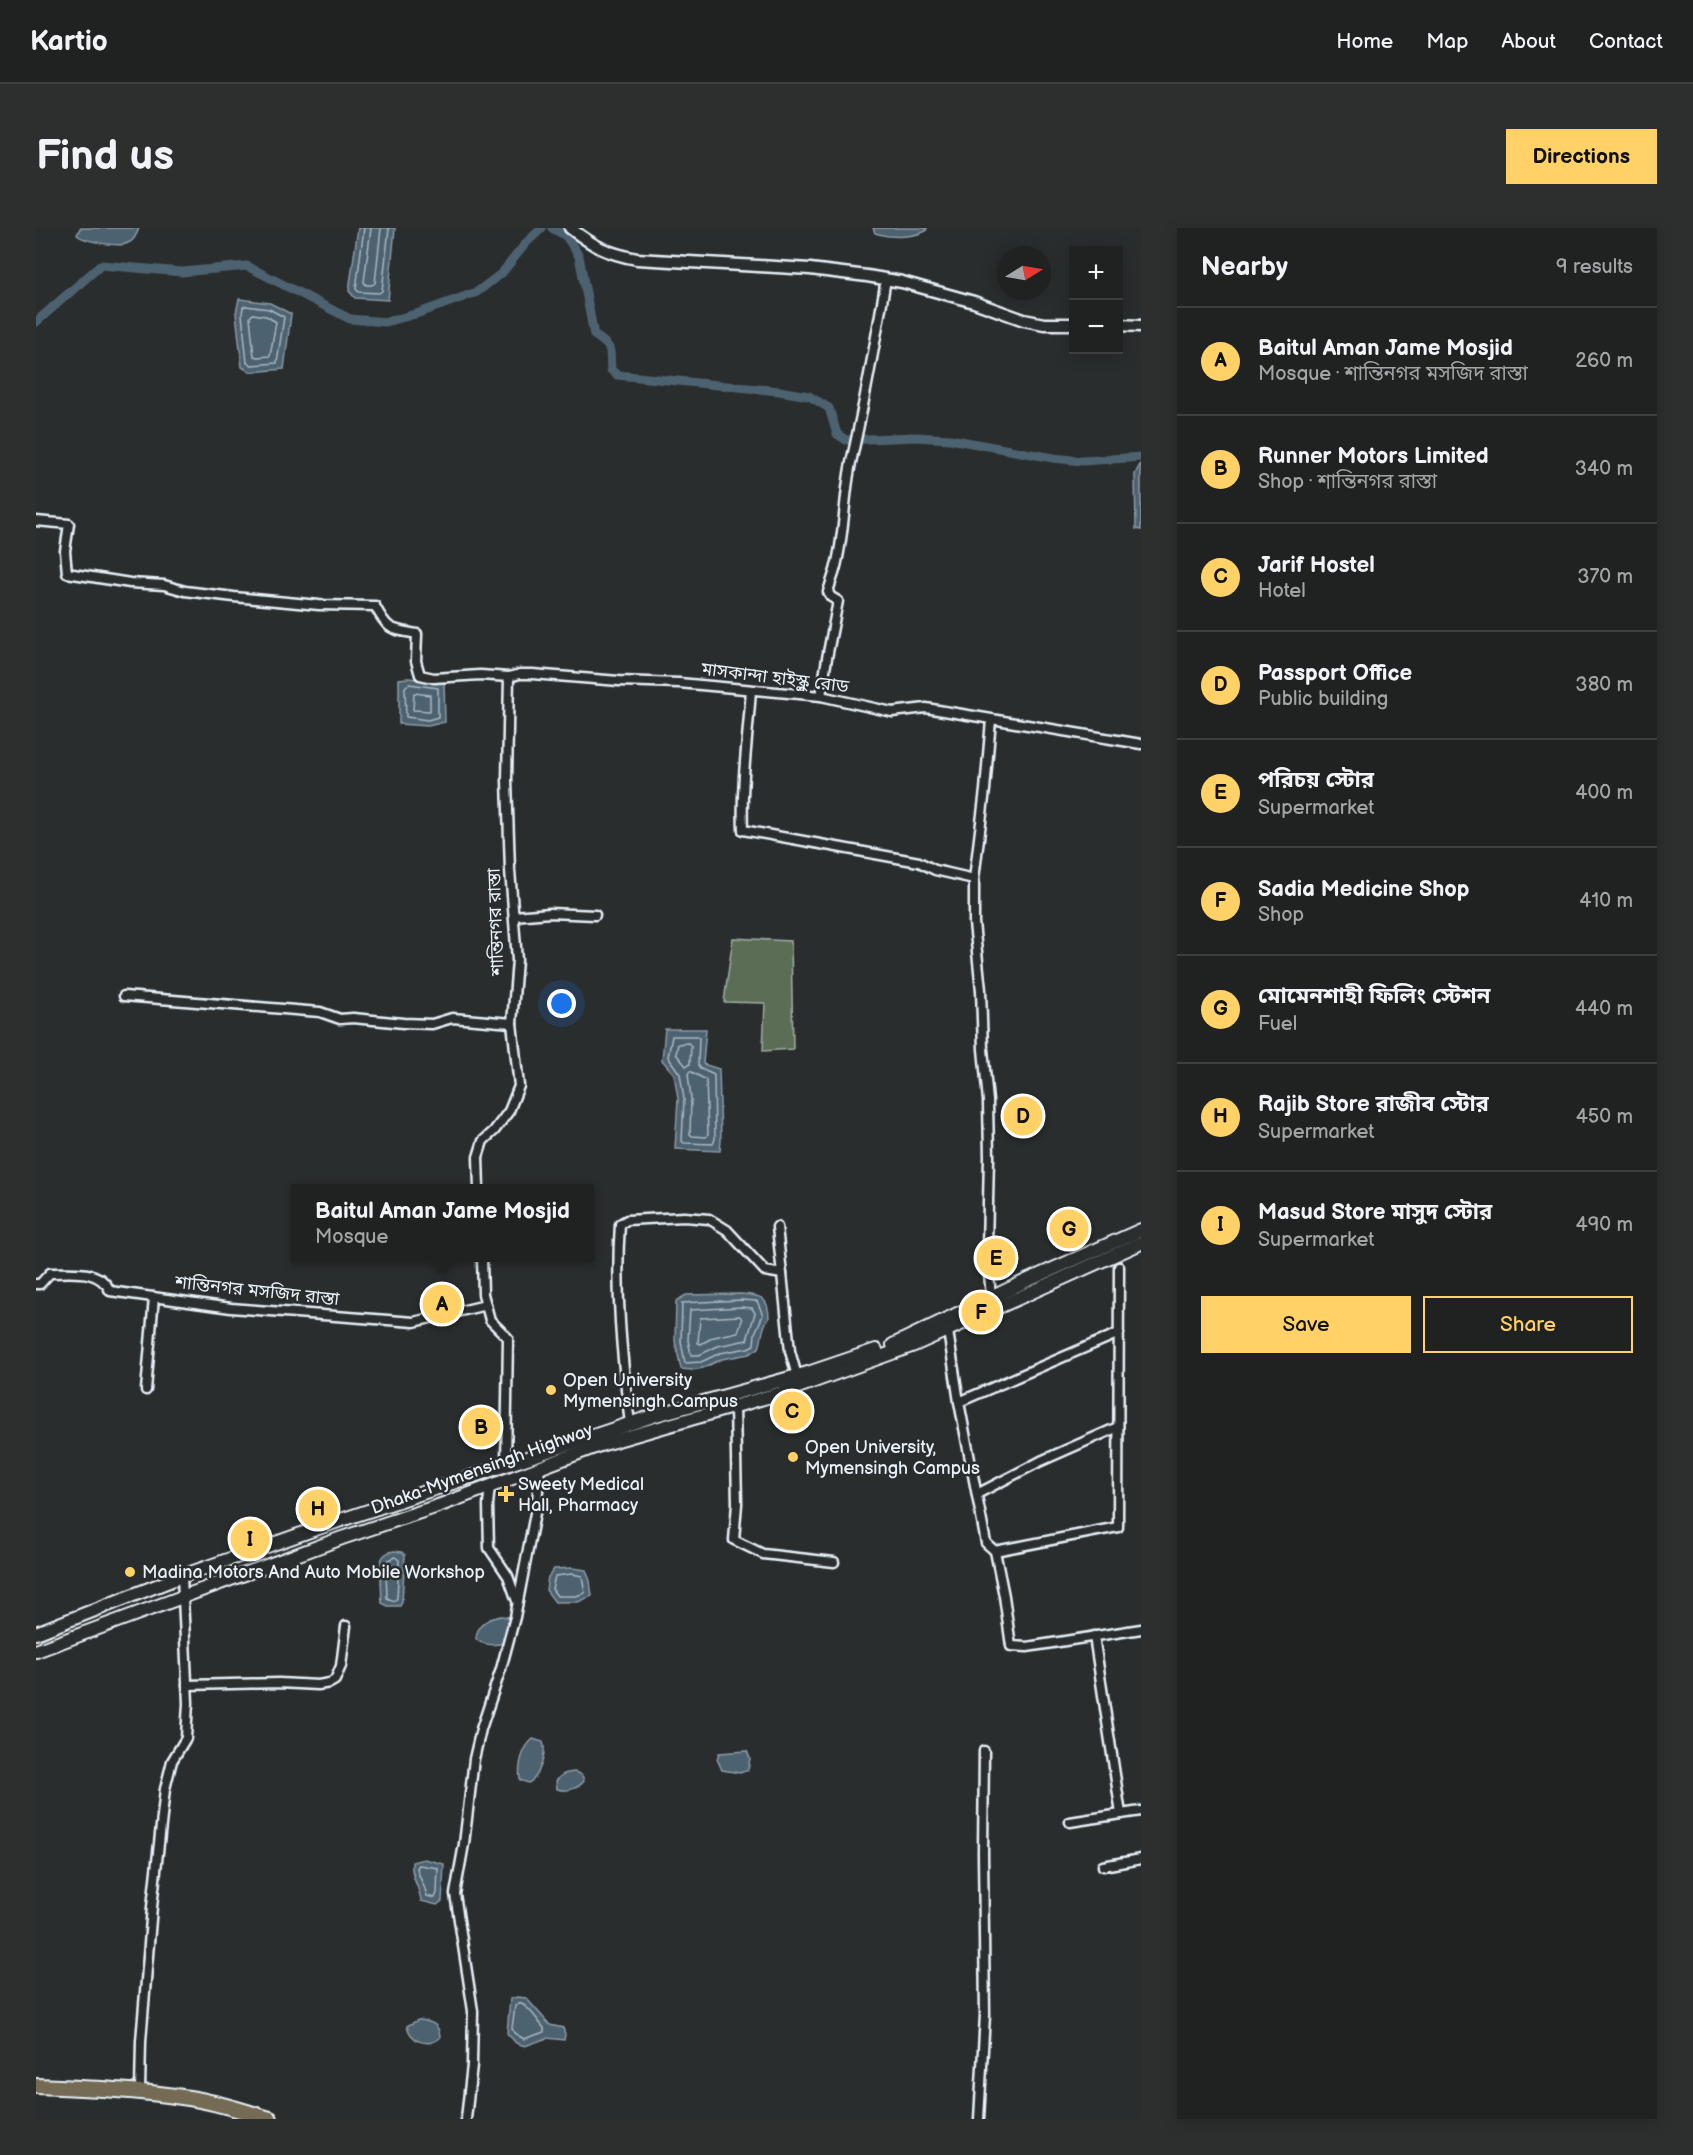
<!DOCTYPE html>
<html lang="en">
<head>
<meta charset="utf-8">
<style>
  :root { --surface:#202222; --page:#2d2f2f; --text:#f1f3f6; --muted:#a2a4a5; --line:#3d3f40; --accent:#ffd166 }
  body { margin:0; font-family:"Balsamiq Sans","Noto Sans Bengali",sans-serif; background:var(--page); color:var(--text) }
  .controls { position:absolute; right:18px; top:18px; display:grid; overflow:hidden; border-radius:0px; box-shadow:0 3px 15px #0003 }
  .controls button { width:54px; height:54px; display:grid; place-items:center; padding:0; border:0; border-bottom:2px solid var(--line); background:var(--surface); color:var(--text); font:30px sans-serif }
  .compass { position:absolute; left:961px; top:18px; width:54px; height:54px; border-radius:50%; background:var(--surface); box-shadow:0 3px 15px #0003; rotate:79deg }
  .you { position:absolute; left:526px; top:776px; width:21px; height:21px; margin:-15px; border:4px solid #fff; border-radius:50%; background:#1a73e8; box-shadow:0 0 0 9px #1a73e833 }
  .badge { display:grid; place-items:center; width:39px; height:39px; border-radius:50%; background:var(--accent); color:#111; font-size:20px; font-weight:700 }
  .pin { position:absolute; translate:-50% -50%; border:3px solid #fff; box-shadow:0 2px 6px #0006 }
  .popup { position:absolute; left:255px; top:956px; width:303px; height:78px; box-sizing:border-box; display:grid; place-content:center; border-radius:0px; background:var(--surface); filter:drop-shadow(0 2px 4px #0005); font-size:20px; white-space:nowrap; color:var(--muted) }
  .popup b { font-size:22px; color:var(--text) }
  .popup::after { content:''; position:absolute; left:50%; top:100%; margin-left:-12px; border:12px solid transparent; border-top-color:var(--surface) }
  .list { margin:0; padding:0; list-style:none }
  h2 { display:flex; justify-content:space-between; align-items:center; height:78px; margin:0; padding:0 24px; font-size:26px }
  h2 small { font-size:20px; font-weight:400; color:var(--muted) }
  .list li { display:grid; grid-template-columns:39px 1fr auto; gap:18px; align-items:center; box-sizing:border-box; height:108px; padding:0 24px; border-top:2px solid var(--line) }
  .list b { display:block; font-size:22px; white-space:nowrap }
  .list p { margin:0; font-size:20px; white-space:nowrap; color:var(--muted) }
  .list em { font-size:20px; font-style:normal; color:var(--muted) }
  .actions { display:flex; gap:12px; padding:18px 24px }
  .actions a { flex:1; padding:14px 0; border:2px solid var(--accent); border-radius:0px; text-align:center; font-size:21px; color:var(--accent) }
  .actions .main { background:var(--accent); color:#111 }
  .map { position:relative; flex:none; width:1105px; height:1891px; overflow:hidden; border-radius:0px }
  header { display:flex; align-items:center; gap:36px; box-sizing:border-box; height:84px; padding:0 30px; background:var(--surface); border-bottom:2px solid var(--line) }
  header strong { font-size:28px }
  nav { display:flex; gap:33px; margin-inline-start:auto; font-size:21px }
  .intro { display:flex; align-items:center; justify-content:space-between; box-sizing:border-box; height:144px; padding:0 36px }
  h1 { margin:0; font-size:42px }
  .button { padding:15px 27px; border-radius:0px; background:var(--accent); color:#111; font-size:21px; font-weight:700 }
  main { display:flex; gap:36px; padding:0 36px }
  aside { flex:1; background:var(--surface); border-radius:0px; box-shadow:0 3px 15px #0003 }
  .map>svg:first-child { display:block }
  .green { fill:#5b6d56; stroke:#a2afa7; stroke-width:1.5 }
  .water { fill:#4d6270; stroke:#8b9ba6; stroke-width:1.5 }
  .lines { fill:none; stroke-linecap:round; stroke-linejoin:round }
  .shore { stroke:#aab8c2; stroke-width:1.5 }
  .canal { stroke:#4d6270; stroke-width:9 }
  .minor-casing { stroke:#e8f1f8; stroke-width:13 }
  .tertiary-casing { stroke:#e8f1f8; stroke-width:15 }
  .secondary-casing { stroke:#e8f1f8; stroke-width:16 }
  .trunk-casing { stroke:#e8f1f8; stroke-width:18 }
  .minor { stroke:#2a2d2e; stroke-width:8 }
  .tertiary { stroke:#2a2d2e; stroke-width:10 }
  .secondary { stroke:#2a2d2e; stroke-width:12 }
  .trunk { stroke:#746b52; stroke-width:14 }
  .poi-dot { fill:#ffd166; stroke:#2a2d2e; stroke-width:2 }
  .labels { text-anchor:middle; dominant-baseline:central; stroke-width:5; stroke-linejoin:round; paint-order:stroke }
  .street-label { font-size:18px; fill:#e8f1f8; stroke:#2a2d2e }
  .poi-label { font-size:18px; fill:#e8f1f8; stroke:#2a2d2e; text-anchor:start }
</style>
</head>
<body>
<header>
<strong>Kartio</strong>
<nav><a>Home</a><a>Map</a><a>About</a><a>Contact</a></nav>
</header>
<div class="intro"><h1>Find us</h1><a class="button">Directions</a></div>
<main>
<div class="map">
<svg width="1105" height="1891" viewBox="0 0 1105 1891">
  <rect width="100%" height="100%" fill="#2a2d2e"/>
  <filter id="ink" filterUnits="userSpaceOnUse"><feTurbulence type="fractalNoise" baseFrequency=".0167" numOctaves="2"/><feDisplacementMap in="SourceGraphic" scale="12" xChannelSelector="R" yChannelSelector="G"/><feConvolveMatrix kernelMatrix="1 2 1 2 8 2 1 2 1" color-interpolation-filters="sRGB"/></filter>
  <g filter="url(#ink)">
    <polygon class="green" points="697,710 755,713 757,821 727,823 729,775 688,774"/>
    <g class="water">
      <path d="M 44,0 L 103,0 C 101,6 98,13 92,15 C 83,20 48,13 41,7 Z"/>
      <polygon points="322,0 359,0 352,72 319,70 313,63"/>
      <path d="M 837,0 L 891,0 L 890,3 C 875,10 855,10 839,5 Z"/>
      <polygon points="203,71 234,75 255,86 248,141 214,144 206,139 200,85"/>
      <polygon points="1105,235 1105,302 1100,301 1099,246"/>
      <polygon points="372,450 408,454 409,494 392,498 363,496 363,451"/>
      <polygon points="629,801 670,801 667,836 683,841 685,912 684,923 639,921 642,871 638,846 626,832"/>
      <path d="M 704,1066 C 723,1067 733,1068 733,1090 C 725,1099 727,1110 723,1120 L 713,1126 L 686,1131 L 667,1140 L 656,1142 L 645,1141 L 639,1113 L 640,1073 L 650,1067 Z"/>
      <path d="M 358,1323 L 366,1324 L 369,1327 L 366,1374 L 364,1378 L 352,1378 L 346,1375 C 345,1368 346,1362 345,1355 C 345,1342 340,1325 358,1323 Z"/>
      <polygon points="536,1340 550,1342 554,1353 556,1368 542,1374 519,1374 510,1362 512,1349 518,1341"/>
      <path d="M 465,1388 L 472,1389 L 475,1393 L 471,1409 L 467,1415 C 458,1418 446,1417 440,1411 C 441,1396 452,1390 465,1388 Z"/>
      <path d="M 497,1511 L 507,1514 C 511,1524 503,1551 492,1555 L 484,1552 C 482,1538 486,1520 497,1511 Z"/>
      <polygon points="711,1523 714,1530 712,1542 704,1545 686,1542 681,1531 683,1525"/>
      <path d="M 538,1544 C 543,1545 547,1546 548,1553 C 542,1561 531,1564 521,1561 L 520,1553 C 525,1546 529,1545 538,1544 Z"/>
      <path d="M 388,1631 L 408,1636 L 406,1673 L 401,1677 L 385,1673 C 384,1659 374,1649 376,1634 Z"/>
      <polygon points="481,1769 490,1770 514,1797 527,1800 529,1806 528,1812 511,1810 489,1818 480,1815 471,1805 474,1771"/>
      <path d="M 382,1792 C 395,1793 404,1796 404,1810 C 391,1820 375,1813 371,1798 Z"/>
    </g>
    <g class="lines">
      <g class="shore">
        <polyline points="328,0 320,61 323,64 343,65 346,63 353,0"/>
        <polyline points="335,0 328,54 330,57 336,57 339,55 345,0"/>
        <polygon points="210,78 233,81 248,89 241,135 216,137 211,135 206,86 207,79"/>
        <polygon points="217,86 230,88 240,94 234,128 221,129 218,128 214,89"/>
        <polygon points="373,456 402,460 402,489 392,492 370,489 369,459"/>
        <polygon points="378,465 394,467 394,483 377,482"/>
        <polygon points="636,808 661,808 663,809 662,837 665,841 678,847 679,911 677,916 648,915 646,913 648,871 644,846 632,829"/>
        <polygon points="652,815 655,818 654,836 650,838 640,826 642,816"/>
        <polygon points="654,843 670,852 672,906 670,909 656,908 654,906 655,871 652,846"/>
        <polygon points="704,1072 721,1073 727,1087 719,1105 718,1117 712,1120 684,1125 665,1134 649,1135 645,1113 646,1075"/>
        <polygon points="705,1079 716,1080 719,1085 711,1112 682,1118 663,1127 655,1127 652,1112 654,1082"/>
        <polygon points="704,1088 706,1092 702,1104 678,1109 665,1116 662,1115 664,1090"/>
        <polygon points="359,1329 363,1332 361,1370 358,1373 351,1370 350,1342 352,1332"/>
        <polygon points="536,1346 546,1348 549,1365 540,1368 521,1368 516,1361 519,1348"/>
        <path d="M 383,1637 L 402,1640 L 401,1665 L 399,1670 L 391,1668 C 389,1658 383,1650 381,1640 Z"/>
        <path d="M 483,1775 C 493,1778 501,1792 508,1800 L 508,1804 L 488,1811 L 478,1805 L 476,1800 L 479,1778 Z"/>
      </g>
      <g class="canal">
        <path d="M 516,0 L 530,8 L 543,28 L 558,107 C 579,121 573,120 575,142 L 581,147 L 743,163 L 773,168 L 793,180 L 801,206 L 810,212 L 879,209 L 914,211 L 1017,230 L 1046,233 L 1105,229"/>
        <polyline points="0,94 65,37 146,44 211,38 314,91 350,94 383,85 441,64 466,45 490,15 506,0"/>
      </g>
      <g class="minor-casing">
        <g id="minor">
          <path d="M 0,293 L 33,296 L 29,323 L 31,345 L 94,355 L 128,357 L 149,363 L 198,369 L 283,377 L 339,378 C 352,403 355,401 381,406 L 380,433 L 384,447 L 398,450 L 444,447 L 473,449 L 484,446 L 496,446 L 583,453 L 643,455 L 785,468 L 856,484 L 890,480 L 1105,516"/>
          <path d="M 715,462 C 712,508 705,556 707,602 L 883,634 L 899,642 L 938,651 L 949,562 L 955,492"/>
          <path d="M 785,468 L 791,430 L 802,373 L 795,369 L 792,364 C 795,353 799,345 801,334 C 809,300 808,265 816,230 C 829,171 840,111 850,51"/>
          <polyline points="938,651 938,695 945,762 947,821 952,873 953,929 951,1020 955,1070"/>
          <polyline points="478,688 514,685 559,687"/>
          <polyline points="88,768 271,783 284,784 304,791 317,790 367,795 396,796 416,790 476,795"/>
          <polyline points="443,960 442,929 447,913 458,903 473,883 483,858 476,795 481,732 474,642 471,552 473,449"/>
          <polyline points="741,999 746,1046"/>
          <polyline points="446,1030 447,1066 454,1092 472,1110 470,1237"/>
          <path d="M 0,1056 L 4,1056 L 14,1045 C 36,1045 64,1040 74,1063 L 195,1080 L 378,1094 L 450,1077"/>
          <polyline points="912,1103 923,1174 950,1315 959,1323 968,1368 975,1418 991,1419 1105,1401"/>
          <polyline points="110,1162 118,1069"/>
          <polyline points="923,1174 1083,1105"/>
          <polyline points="699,1178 701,1276 698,1312 727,1326 798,1334"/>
          <path d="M 594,1196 C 586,1129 579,1063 584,996 L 591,992 L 648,989 L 673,991 L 691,1002 L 729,1043 L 746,1046 L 754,1123 L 761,1148"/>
          <polyline points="454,1258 452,1277 453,1320 472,1348 481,1373"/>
          <polyline points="941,1266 1005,1233 1082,1199"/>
          <polyline points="959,1323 1082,1299 1083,1039"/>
          <polyline points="1058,1408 1085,1586 1105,1583"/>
          <polyline points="151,1457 243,1455 282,1457 294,1455 299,1452 305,1438 310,1398"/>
          <polyline points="1034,1594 1085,1586"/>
          <polyline points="1067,1638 1105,1631"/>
          <polyline points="104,1863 105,1813 116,1679 129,1561 136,1533 150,1510 152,1475 146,1348"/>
          <polyline points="430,1891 436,1837 437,1783 419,1666 428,1616 438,1531 445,1501 465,1441 479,1389 501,1275 504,1238"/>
          <polyline points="943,1891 949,1787 947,1625 948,1523"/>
        </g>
      </g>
      <g class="tertiary-casing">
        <g id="tertiary">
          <path d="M 534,0 C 559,19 570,25 601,31 L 774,41 L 831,48 L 866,54 L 938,74 L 988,92 L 1008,96 L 1038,96"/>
          <polyline points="1082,97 1105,98"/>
        </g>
      </g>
      <g class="secondary-casing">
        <g id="secondary">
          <polyline points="857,1117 990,1053 1105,1002"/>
          <polyline points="0,1405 146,1348 305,1292 620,1187 772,1145 840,1122"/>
          <polyline points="0,1423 306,1310 402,1278 564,1217 745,1165 878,1117 1105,1015"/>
        </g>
      </g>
      <g class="trunk-casing">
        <path id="trunk" d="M 0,1858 C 51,1860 102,1862 153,1870 C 181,1874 207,1883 234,1891"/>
      </g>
      <use href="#minor" class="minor"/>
      <use href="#tertiary" class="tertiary"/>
      <use href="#secondary" class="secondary"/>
      <use href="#trunk" class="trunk"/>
    </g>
  </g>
  <g class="poi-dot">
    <circle cx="515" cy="1162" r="6"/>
    <circle cx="757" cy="1229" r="6"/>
    <path d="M467 1257h6v6h6v6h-6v6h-6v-6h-6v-6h6z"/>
    <circle cx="94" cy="1344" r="6"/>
  </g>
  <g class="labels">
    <g class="street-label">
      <text transform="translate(739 450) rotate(7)">মাসকান্দা হাইস্কুল রোড</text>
      <text transform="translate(460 694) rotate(-92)">শান্তিনগর রাস্তা</text>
      <text transform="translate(221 1063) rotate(6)">শান্তিনগর মসজিদ রাস্তা</text>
      <text transform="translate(446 1241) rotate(-20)">Dhaka-Mymensingh Highway</text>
    </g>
    <g class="poi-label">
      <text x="527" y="1152">Open University<tspan x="527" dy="21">Mymensingh Campus</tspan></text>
      <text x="769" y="1219">Open University,<tspan x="769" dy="21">Mymensingh Campus</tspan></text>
      <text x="482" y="1256">Sweety Medical<tspan x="482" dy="21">Hall, Pharmacy</tspan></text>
      <text x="106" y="1344">Madina Motors And Auto Mobile Workshop</text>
    </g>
  </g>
</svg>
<div class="controls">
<button>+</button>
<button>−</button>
</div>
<svg class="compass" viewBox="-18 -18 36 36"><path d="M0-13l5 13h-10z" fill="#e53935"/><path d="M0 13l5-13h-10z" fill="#a2a4a5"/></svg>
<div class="you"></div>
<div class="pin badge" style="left:406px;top:1076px">A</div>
<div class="popup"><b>Baitul Aman Jame Mosjid</b>Mosque</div>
<div class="pin badge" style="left:445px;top:1199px">B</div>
<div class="pin badge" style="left:756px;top:1183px">C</div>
<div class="pin badge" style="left:987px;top:888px">D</div>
<div class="pin badge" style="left:960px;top:1030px">E</div>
<div class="pin badge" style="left:945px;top:1084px">F</div>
<div class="pin badge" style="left:1033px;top:1001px">G</div>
<div class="pin badge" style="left:282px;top:1281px">H</div>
<div class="pin badge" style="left:214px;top:1311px">I</div>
</div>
<aside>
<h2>Nearby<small>9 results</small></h2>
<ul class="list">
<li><span class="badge">A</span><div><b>Baitul Aman Jame Mosjid</b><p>Mosque · শান্তিনগর মসজিদ রাস্তা</p></div><em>260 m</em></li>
<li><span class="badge">B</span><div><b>Runner Motors Limited</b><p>Shop · শান্তিনগর রাস্তা</p></div><em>340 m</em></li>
<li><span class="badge">C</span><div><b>Jarif Hostel</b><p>Hotel</p></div><em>370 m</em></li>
<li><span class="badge">D</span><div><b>Passport Office</b><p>Public building</p></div><em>380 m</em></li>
<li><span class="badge">E</span><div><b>পরিচয় স্টোর</b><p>Supermarket</p></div><em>400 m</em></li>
<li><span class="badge">F</span><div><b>Sadia Medicine Shop</b><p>Shop</p></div><em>410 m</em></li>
<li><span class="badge">G</span><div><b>মোমেনশাহী ফিলিং স্টেশন</b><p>Fuel</p></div><em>440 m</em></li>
<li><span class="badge">H</span><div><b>Rajib Store রাজীব স্টোর</b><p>Supermarket</p></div><em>450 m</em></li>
<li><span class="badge">I</span><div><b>Masud Store মাসুদ স্টোর</b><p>Supermarket</p></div><em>490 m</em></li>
</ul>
<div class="actions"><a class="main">Save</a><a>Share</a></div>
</aside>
</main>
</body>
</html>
